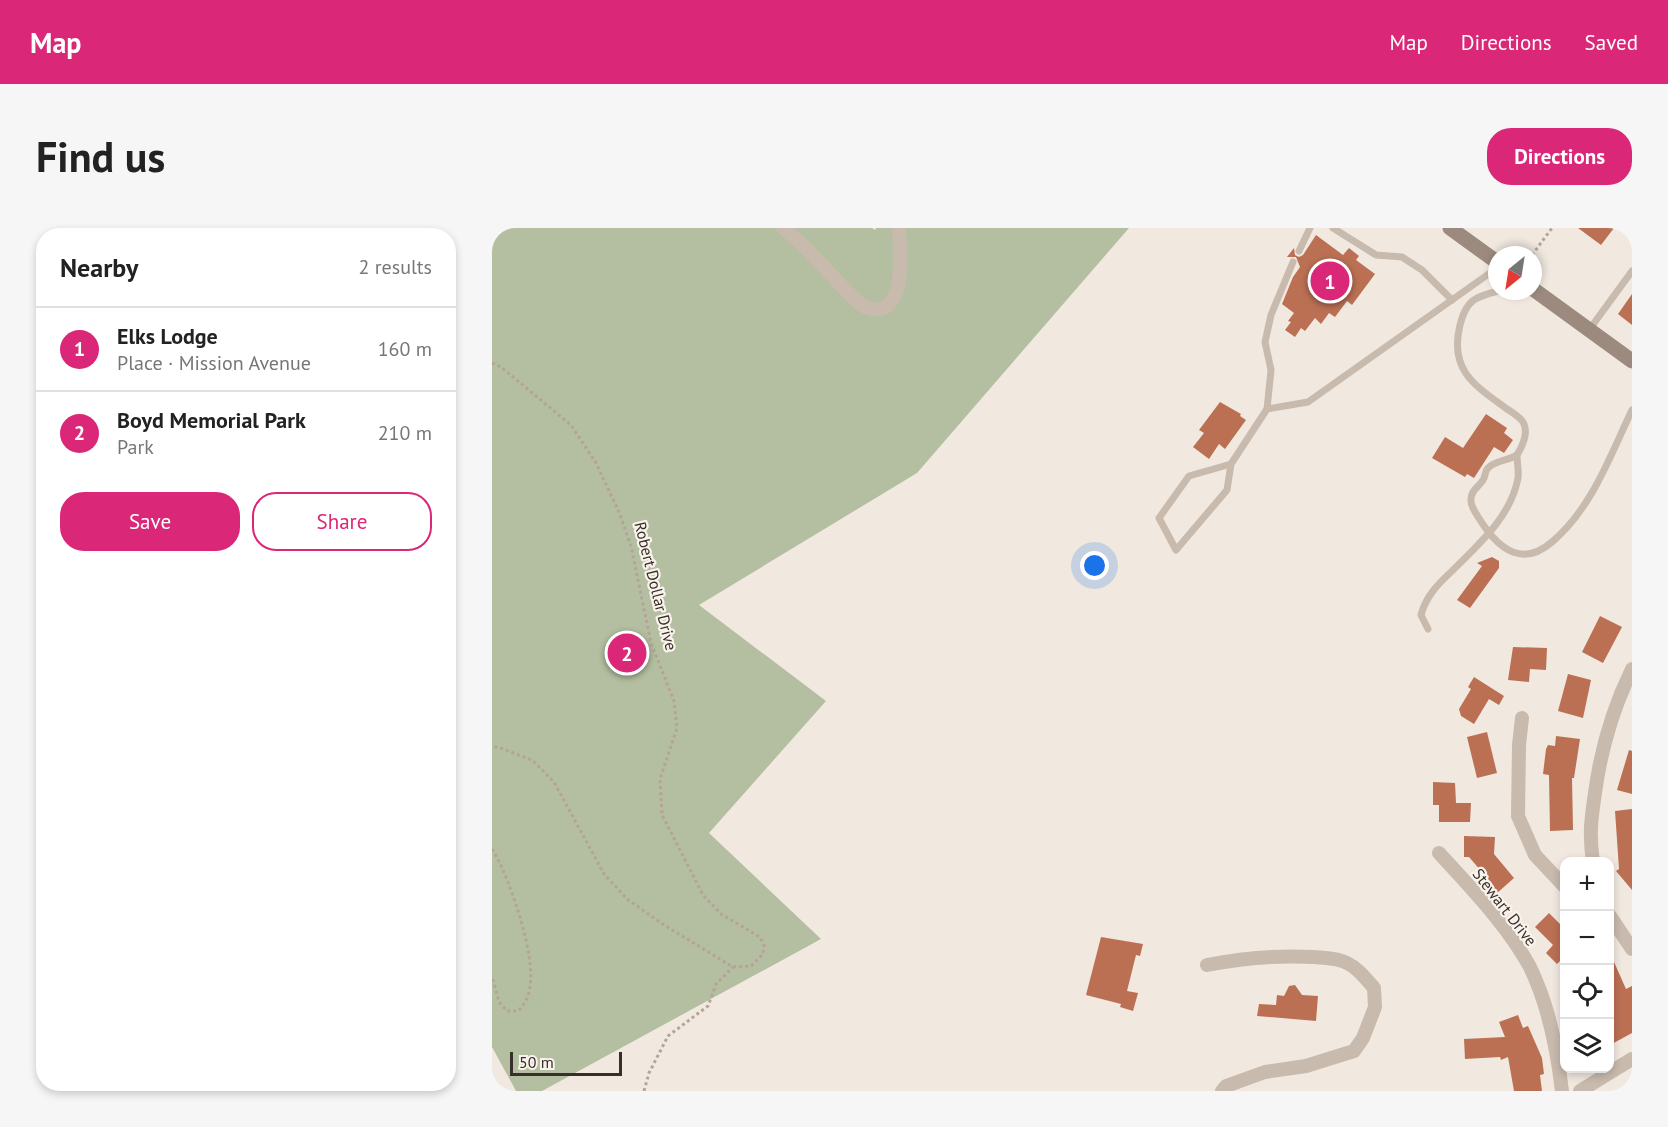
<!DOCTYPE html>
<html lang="en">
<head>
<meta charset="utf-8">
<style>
  :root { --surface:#fff; --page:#f6f6f6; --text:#222; --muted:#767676; --line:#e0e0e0; --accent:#db2777 }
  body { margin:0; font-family:"PT Sans",sans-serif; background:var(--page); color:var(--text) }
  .controls { position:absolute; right:18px; bottom:18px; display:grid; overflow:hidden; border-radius:12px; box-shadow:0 3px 9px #0003 }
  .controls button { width:54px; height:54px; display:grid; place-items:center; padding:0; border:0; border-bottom:2px solid var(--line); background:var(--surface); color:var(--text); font:30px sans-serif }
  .compass { position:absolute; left:996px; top:18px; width:54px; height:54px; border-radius:50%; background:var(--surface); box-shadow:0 3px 9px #0003; rotate:210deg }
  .scale { position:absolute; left:18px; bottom:15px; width:112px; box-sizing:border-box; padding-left:6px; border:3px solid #372f2b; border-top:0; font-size:16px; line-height:21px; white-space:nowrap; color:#372f2b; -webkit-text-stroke:4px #f9f3ec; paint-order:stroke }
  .you { position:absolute; left:603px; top:338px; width:21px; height:21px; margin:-15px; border:4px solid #fff; border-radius:50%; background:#1a73e8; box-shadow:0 0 0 9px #1a73e833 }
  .badge { display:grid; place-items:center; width:39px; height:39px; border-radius:50%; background:var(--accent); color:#fff; font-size:20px; font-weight:700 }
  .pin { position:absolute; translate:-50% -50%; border:3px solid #fff; box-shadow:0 2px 6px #0006 }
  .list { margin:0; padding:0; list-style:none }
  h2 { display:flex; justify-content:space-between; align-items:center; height:78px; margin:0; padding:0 24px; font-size:26px }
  h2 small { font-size:20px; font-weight:400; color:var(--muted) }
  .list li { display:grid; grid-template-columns:39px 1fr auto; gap:18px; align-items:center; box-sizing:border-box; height:84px; padding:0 24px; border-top:2px solid var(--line) }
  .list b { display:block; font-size:22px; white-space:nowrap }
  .list p { margin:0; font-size:20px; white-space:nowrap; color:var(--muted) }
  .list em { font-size:20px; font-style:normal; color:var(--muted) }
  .actions { display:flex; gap:12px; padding:18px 24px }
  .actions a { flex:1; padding:14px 0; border:2px solid var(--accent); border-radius:24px; text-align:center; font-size:21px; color:var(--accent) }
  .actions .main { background:var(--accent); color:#fff }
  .icon { flex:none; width:33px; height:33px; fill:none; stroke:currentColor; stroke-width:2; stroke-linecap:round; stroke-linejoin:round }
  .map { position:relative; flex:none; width:1140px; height:863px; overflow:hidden; border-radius:24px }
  header { display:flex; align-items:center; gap:36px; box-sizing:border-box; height:84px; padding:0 30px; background:var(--accent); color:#fff }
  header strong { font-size:28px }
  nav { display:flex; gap:33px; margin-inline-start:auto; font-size:21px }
  .intro { display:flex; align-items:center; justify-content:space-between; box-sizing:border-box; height:144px; padding:0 36px }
  h1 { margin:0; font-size:42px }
  .button { padding:15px 27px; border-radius:24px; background:var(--accent); color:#fff; font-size:21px; font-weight:700 }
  main { display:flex; gap:36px; padding:0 36px }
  aside { flex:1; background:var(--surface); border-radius:24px; box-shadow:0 3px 9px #0003 }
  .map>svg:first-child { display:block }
  .green { fill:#b4bfa1 }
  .building { fill:#bb7054 }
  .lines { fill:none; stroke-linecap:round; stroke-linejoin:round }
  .path { stroke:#b4a497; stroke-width:3; stroke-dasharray:3 3; stroke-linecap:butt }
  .lane { stroke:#c8baad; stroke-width:7 }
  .street { stroke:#c8baad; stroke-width:14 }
  .secondary { stroke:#9c8a7e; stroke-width:15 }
  .labels { text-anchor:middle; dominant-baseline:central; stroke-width:4.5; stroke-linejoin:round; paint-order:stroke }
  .street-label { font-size:16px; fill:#372f2b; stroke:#f9f3ec }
</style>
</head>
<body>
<header>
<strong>Map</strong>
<nav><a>Map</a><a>Directions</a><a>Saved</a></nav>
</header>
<div class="intro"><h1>Find us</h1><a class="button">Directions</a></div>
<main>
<aside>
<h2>Nearby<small>2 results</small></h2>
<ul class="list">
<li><span class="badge">1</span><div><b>Elks Lodge</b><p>Place · Mission Avenue</p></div><em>160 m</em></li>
<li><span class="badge">2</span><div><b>Boyd Memorial Park</b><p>Park</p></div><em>210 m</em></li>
</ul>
<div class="actions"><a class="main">Save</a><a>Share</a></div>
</aside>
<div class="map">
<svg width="1140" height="863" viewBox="0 0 1140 863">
  <rect width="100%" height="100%" fill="#f1e9e0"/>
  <polygon class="green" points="0,0 380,0 383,2 384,0 637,0 425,245 207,377 334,473 217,605 329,711 50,863 24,863 0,819"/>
  <g class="building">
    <polygon points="1086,0 1122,0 1109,17"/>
    <polygon points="824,7 851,27 857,20 867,28 864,32 883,46 860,77 855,73 843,89 837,85 829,96 823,90 813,103 809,100 803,109 793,102 799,94 796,93 802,85 790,76 801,49 808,39 804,29 795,29 802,20 803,27 807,29 811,27"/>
    <polygon points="1140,66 1140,97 1126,86"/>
    <polygon points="728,174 749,186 748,188 754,192 733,221 727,216 717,231 701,219 712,205 707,202"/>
    <polygon points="994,186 1015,200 1012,205 1021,212 1012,225 1002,219 982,250 975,246 973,249 940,230 953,209 971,220"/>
    <polygon points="1000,329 1007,333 1007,340 978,380 965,372 990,338 985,335"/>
    <polygon points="1108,388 1130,399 1111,435 1090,424"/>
    <polygon points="1021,419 1055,420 1054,442 1038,441 1037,454 1016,452"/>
    <polygon points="1076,446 1099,452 1091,490 1066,483"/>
    <polygon points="982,449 1012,468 1007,477 997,471 982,496 969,488 967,481 979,461 976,459"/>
    <polygon points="995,504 1005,545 985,550 975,509"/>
    <polygon points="1064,508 1088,511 1082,550 1080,550 1081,602 1058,603 1057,547 1051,546 1054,521 1056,517 1063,518"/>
    <polygon points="1137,522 1140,523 1140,566 1125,562"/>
    <polygon points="941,554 963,555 964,575 979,575 978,594 947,594 947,577 941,577"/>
    <polygon points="1140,581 1140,662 1124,643 1127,641 1123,583"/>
    <polygon points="972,608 1003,609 1002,626 1022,650 1004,666 993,653 996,651 977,629 972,629"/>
    <polygon points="1057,685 1072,700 1072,729 1065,736 1054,725 1061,717 1043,699"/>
    <polygon points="609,709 651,716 648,728 644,727 635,763 646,765 641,783 628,779 629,776 594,767"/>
    <polygon points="1118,725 1134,761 1140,758 1140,805 1118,817"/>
    <polygon points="803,757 810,767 826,768 824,793 765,788 767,776 784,777 785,767 792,768 797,758"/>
    <polygon points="1026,787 1031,800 1036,798 1050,830 1052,846 1048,847 1050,863 1022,863 1016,829 1009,832 1008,829 973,831 972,811 1013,809 1007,794"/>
  </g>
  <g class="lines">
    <g class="path">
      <polyline points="1040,27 1060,0"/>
      <polyline points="0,135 9,139 79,197 104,235 127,284 139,318 159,415 182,473 185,500 168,551 170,587 211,667 229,686 268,709 272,717 271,726 259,738 241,739 172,697 135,671 112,646 62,554 40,532 6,519 0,519"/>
      <path d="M 0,621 C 17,647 44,728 38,758 C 37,768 33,776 26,783 L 15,783 L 7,774 L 0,748"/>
      <polyline points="152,863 157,845 176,808 216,778 224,756 241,739"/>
    </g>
    <g class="lane">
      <polyline points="841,0 884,27 910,29 930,42 960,72"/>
      <polyline points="807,23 818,0"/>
      <path d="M 1006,63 C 983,69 974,72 968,97 C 957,142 982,157 1015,181 C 1021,185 1030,190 1032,196 C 1036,206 1030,219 1025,227 C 1016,233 1004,232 996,240 C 992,244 994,248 991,252 C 987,259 979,262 979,271 C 978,279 986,288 990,295 C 1008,322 1031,339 1060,314 C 1100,280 1118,228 1140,182"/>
      <polyline points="1097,102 1140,43"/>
      <polyline points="775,181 779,142 773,114 779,87 801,34"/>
      <polyline points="739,236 697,248 667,290 684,322 735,262 739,236 775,181 816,174 1005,40"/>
      <path d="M 936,401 L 929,387 C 934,368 946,356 960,343 C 986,317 1019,289 1026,250 C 1027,243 1025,235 1025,227"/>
    </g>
    <g class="street">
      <path d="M 291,0 C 311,15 327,34 344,52 C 353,61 361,71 371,78 C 376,81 384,82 389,81 C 414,73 408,21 407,0"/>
      <polyline points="1030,490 1027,517 1026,588 1043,627 1072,658"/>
      <path d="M 947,625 C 978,659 1016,698 1038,739 C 1057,778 1065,821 1070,863"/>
      <path d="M 1101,634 C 1097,606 1099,592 1103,565 C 1109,520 1120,482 1140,441"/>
      <polyline points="1118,688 1140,721"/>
      <path d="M 715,737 C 751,730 786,727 822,729 C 832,730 846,730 855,735 C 866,740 874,751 882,760 L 883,779 L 871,810 L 862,823 L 814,838 L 773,844 L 734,858 L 730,863"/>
      <polyline points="1088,863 1140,831"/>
    </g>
    <g class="secondary">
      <polyline points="958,0 1005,34"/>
      <polyline points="1041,61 1140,133"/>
    </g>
  </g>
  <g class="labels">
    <g class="street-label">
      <text transform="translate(164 358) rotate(76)">Robert Dollar Drive</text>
      <text transform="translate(1013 679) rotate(52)">Stewart Drive</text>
    </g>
  </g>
</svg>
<div class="controls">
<button>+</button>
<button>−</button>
<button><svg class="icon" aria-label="locate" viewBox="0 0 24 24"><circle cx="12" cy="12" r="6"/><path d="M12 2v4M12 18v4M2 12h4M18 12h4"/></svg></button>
<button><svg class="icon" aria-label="layers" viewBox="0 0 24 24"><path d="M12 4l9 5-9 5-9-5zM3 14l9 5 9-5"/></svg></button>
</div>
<svg class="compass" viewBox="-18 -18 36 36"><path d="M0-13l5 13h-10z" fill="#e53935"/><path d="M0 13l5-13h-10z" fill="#767676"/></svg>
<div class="scale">50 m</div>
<div class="you"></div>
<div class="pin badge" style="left:838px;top:53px">1</div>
<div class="pin badge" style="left:135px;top:425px">2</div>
</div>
</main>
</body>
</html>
